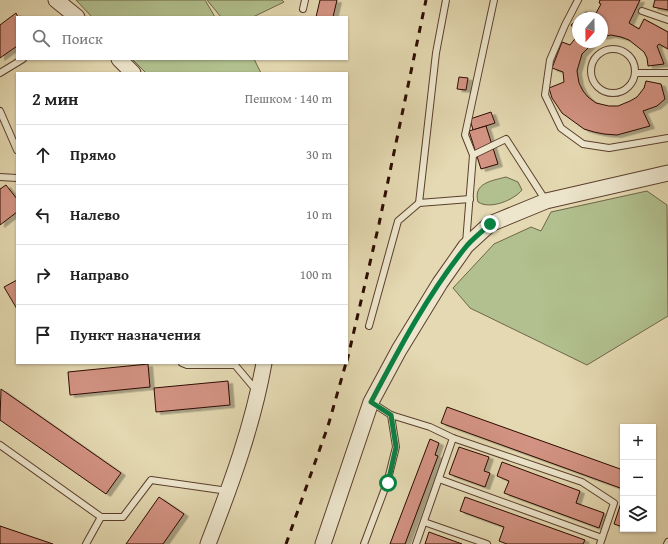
<!DOCTYPE html>
<html lang="ru">
<head>
<meta charset="utf-8">
<style>
  :root { --surface:#fff; --page:#f6f6f6; --text:#222; --muted:#767676; --line:#e0e0e0 }
  body { margin:0; font-family:"Gentium Book Plus",serif; background:var(--page); color:var(--text) }
  .controls { position:absolute; right:12px; bottom:12px; display:grid; overflow:hidden; border-radius:0px; box-shadow:0 1px 3px #0004 }
  .controls button { width:36px; height:36px; display:grid; place-items:center; padding:0; border:0; border-bottom:1px solid var(--line); background:var(--surface); color:var(--text); font:20px sans-serif }
  .compass { position:absolute; left:572px; top:12px; width:36px; height:36px; border-radius:50%; background:var(--surface); box-shadow:0 1px 3px #0004; rotate:200deg }
  .stop { position:absolute; width:12px; height:12px; margin:-9px; border:3px solid #0b8043; border-radius:50%; background:#fff }
  .stop.end { background:#0b8043; border-color:#fff; box-shadow:0 1px 4px #0008 }
  .list { margin:0; padding:0; list-style:none }
  h2 { display:flex; justify-content:space-between; align-items:center; height:52px; margin:0; padding:0 16px; font-size:17px }
  h2 small { font-size:13px; font-weight:400; color:var(--muted) }
  .list li { display:grid; grid-template-columns:26px 1fr auto; gap:12px; align-items:center; box-sizing:border-box; height:60px; padding:0 16px; border-top:1px solid var(--line) }
  .list b { display:block; font-size:15px; white-space:nowrap }
  .list em { font-size:13px; font-style:normal; color:var(--muted) }
  .icon { flex:none; width:22px; height:22px; fill:none; stroke:currentColor; stroke-width:2; stroke-linecap:round; stroke-linejoin:round }
  .map { position:relative; flex:none; width:668px; height:544px; overflow:hidden }
  .search { position:absolute; background:var(--surface); box-shadow:0 1px 3px #0004; left:16px; top:16px; width:332px; height:44px; display:flex; align-items:center; gap:10px; box-sizing:border-box; padding:0 14px; border-radius:0px; color:var(--muted); font-size:15px }
  .panel { position:absolute; background:var(--surface); box-shadow:0 1px 3px #0004; left:16px; top:72px; width:332px; height:292px; border-radius:0px }
  .map>svg:first-child { display:block }
  .green { fill:#b1c08e; stroke:#6f6648 }
  .building { fill:#d39383; stroke:#2d0c01; filter:url(#shadow) }
  .lines { fill:none; stroke-linecap:round; stroke-linejoin:round }
  .service-casing { stroke:#5b3f2d; stroke-width:8 }
  .tertiary-casing { stroke:#5b3f2d; stroke-width:17 }
  .service { stroke:#ede6cd; stroke-width:6 }
  .tertiary { stroke:#ede6cd; stroke-width:15 }
  .rail { stroke:#2d0c01; stroke-width:3; stroke-dasharray:7 7; stroke-linecap:butt }
  .route { stroke:#0b8043; stroke-width:5 }
</style>
</head>
<body>
<div class="map">
<svg width="668" height="544" viewBox="0 0 668 544">
  <defs>
    <filter id="shadow"><feDropShadow dx="4.5" dy="2.5" stdDeviation="0" flood-color="#0004"/></filter>
  </defs>
  <rect width="100%" height="100%" fill="#e4d9b2"/>
  <filter id="stains"><feTurbulence type="fractalNoise" baseFrequency=".005" numOctaves="4"/><feColorMatrix values="0 0 0 0 .2 0 0 0 0 .09 0 0 0 0 .02 0 0 0 .5 -.17"/></filter>
  <radialGradient id="worn" r=".72"><stop offset=".6" stop-color="#630" stop-opacity="0"/><stop offset="1" stop-color="#630" stop-opacity=".3"/></radialGradient>
  <g class="green">
    <polygon points="76,0 205,0 215,17 92,17"/>
    <polygon points="207,0 282,0 284,2 253,17 221,17"/>
    <polygon points="132,59 254,59 261,73 146,73"/>
    <path d="M 506,177 L 518,182 L 522,190 C 514,200 490,210 478,202 C 473,183 491,181 506,177 Z"/>
    <polygon points="647,191 667,205 668,316 587,365 470,308 453,288 494,244 531,227 541,231 551,212"/>
  </g>
  <g class="building">
    <polygon points="320,0 337,0 333,17 316,17"/>
    <polygon points="600,0 640,0 629,23 639,29 644,19 668,32 668,49 659,44 657,46 664,64 648,66 647,58 644,52 629,40 621,37 611,35 602,37 602,18 579,18 586,12 595,15 601,4 599,3"/>
    <polygon points="655,0 668,0 668,10 653,7"/>
    <polygon points="16,13 18,17 17,17 17,46 0,58 0,25"/>
    <polygon points="578,19 578,42 594,42 582,54 577,71 579,83 583,91 588,97 596,103 609,106 618,106 630,101 637,97 644,88 646,81 661,84 665,99 657,106 643,111 650,126 617,135 604,134 594,132 584,129 562,113 552,98 549,88 564,82 563,72 552,68 562,42 570,45 578,35 571,25"/>
    <polygon points="459,77 468,78 466,90 457,89"/>
    <polygon points="491,112 495,123 473,130 470,119"/>
    <polygon points="486,126 498,164 481,169 469,131"/>
    <polygon points="6,185 17,199 17,212 0,225 0,189"/>
    <polygon points="17,280 17,309 4,287"/>
    <polygon points="148,364 150,387 70,395 68,372"/>
    <polygon points="228,381 230,405 156,412 154,388"/>
    <polygon points="1,389 121,473 106,494 0,420"/>
    <polygon points="447,407 623,470 623,489 441,423"/>
    <polygon points="430,439 439,443 435,455 438,456 405,544 390,544"/>
    <polygon points="459,447 489,457 484,471 490,473 485,487 449,474"/>
    <polygon points="502,462 580,491 576,503 604,513 599,528 504,493 509,481 497,476"/>
    <polygon points="159,497 184,514 163,544 126,544"/>
    <polygon points="465,497 585,540 583,544 507,544 499,541 504,527 460,511"/>
    <polygon points="621,503 623,504 623,527 614,524"/>
    <polygon points="0,526 53,544 0,544"/>
    <polygon points="429,532 462,544 425,544"/>
  </g>
  <g class="lines">
    <g class="service-casing">
      <g id="service">
        <polyline points="446,0 436,53 419,203 470,199"/>
        <polyline points="578,0 565,25 550,60 545,95 561,128 583,144 609,148 668,138"/>
        <polyline points="303,9 305,0"/>
        <polyline points="642,11 668,20"/>
        <circle cx="613" cy="71" r="22"/>
        <polyline points="0,73 23,59"/>
        <polyline points="635,73 668,73"/>
        <polyline points="0,111 17,150"/>
        <polyline points="473,155 465,135 494,0"/>
        <polyline points="0,177 17,178"/>
        <polyline points="466,243 473,155 506,139 546,201"/>
        <polyline points="369,326 398,221 419,203"/>
        <polyline points="182,363 187,365 235,365 256,390"/>
        <polyline points="371,402 391,415 430,427 453,438 582,482 614,503 600,544"/>
        <polyline points="0,445 101,517"/>
        <polyline points="439,479 602,538"/>
        <polyline points="424,522 487,544"/>
        <polyline points="86,544 101,517 123,517 151,480 228,491"/>
        <polyline points="364,544 387,483 396,447 391,415"/>
        <polyline points="416,544 453,438"/>
        <polyline points="667,544 668,542"/>
      </g>
    </g>
    <g class="tertiary-casing">
      <g id="tertiary">
        <polyline points="56,0 77,17"/>
        <polyline points="119,59 133,73"/>
        <path d="M 208,544 C 231,485 253,425 264,363"/>
        <polyline points="323,544 371,402 399,350 440,283 466,246 490,224 546,201 668,173"/>
      </g>
    </g>
    <use href="#service" class="service"/>
    <use href="#tertiary" class="tertiary"/>
    <g class="rail">
      <polyline points="347,361 379,224 426,0"/>
      <polyline points="286,544 328,426 346,363"/>
    </g>
  </g>
  <g class="lines">
    <path class="route" d="M 388,483 L 396,447 L 391,415 L 371,402 C 399,349 428,294 465,248 C 472,239 482,232 490,224"/>
  </g>
  <rect width="100%" height="100%" filter="url(#stains)"/>
  <rect width="100%" height="100%" fill="url(#worn)"/>
</svg>
<div class="controls">
<button>+</button>
<button>−</button>
<button><svg class="icon" aria-label="layers" viewBox="0 0 24 24"><path d="M12 4l9 5-9 5-9-5zM3 14l9 5 9-5"/></svg></button>
</div>
<svg class="compass" viewBox="-18 -18 36 36"><path d="M0-13l5 13h-10z" fill="#e53935"/><path d="M0 13l5-13h-10z" fill="#767676"/></svg>
<div class="stop" style="left:388px;top:483px"></div>
<div class="stop end" style="left:490px;top:224px"></div>
<div class="search"><svg class="icon" aria-label="search" viewBox="0 0 24 24"><circle cx="10" cy="10" r="6"/><path d="M15 15l6 6"/></svg>Поиск</div>
<section class="panel">
<h2>2 мин<small>Пешком · 140 m</small></h2>
<ul class="list">
<li><svg class="icon" aria-label="ahead" viewBox="0 0 24 24"><path d="M12 20V5M6 11l6-6 6 6"/></svg><div><b>Прямо</b></div><em>30 m</em></li>
<li><svg class="icon" aria-label="left" viewBox="0 0 24 24"><path d="M17 20v-9H6M10 6l-5 5 5 5"/></svg><div><b>Налево</b></div><em>10 m</em></li>
<li><svg class="icon" aria-label="right" viewBox="0 0 24 24"><path d="M7 20v-9h11M14 6l5 5-5 5"/></svg><div><b>Направо</b></div><em>100 m</em></li>
<li><svg class="icon" aria-label="arrive" viewBox="0 0 24 24"><path d="M6 21V4h12l-3 4 3 4H6"/></svg><div><b>Пункт назначения</b></div></li>
</ul>
</section>
</div>
</body>
</html>
